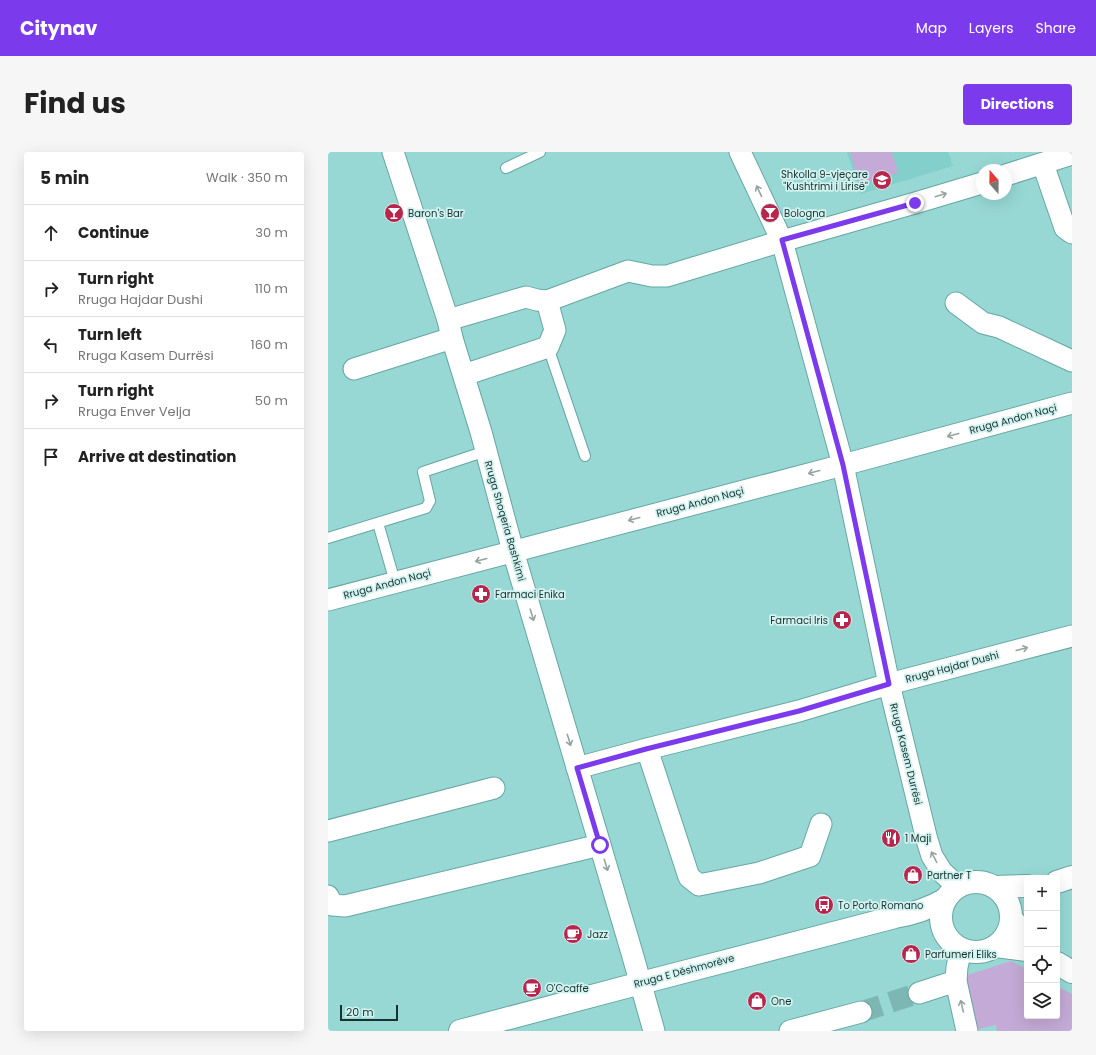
<!DOCTYPE html>
<html lang="en">
<head>
<meta charset="utf-8">
<style>
  :root { --surface:#fff; --page:#f6f6f6; --text:#222; --muted:#767676; --line:#e0e0e0; --accent:#7c3aed }
  body { margin:0; font-family:Poppins,sans-serif; background:var(--page); color:var(--text) }
  .controls { position:absolute; right:12px; bottom:12px; display:grid; overflow:hidden; border-radius:4px; box-shadow:0 4px 16px #0002 }
  .controls button { width:36px; height:36px; display:grid; place-items:center; padding:0; border:0; border-bottom:1px solid var(--line); background:var(--surface); color:var(--text); font:20px sans-serif }
  .compass { position:absolute; left:648px; top:12px; width:36px; height:36px; border-radius:50%; background:var(--surface); box-shadow:0 4px 16px #0002; rotate:340deg }
  .scale { position:absolute; left:12px; bottom:10px; width:58px; box-sizing:border-box; padding-left:4px; border:2px solid #173230; border-top:0; font-size:11px; line-height:14px; white-space:nowrap; color:#173230; -webkit-text-stroke:3px #d2f2f0; paint-order:stroke }
  .stop { position:absolute; width:12px; height:12px; margin:-9px; border:3px solid #7c3aed; border-radius:50%; background:#fff }
  .stop.end { background:#7c3aed; border-color:#fff; box-shadow:0 1px 4px #0008 }
  .list { margin:0; padding:0; list-style:none }
  h2 { display:flex; justify-content:space-between; align-items:center; height:52px; margin:0; padding:0 16px; font-size:17px }
  h2 small { font-size:13px; font-weight:400; color:var(--muted) }
  .list li { display:grid; grid-template-columns:26px 1fr auto; gap:12px; align-items:center; box-sizing:border-box; height:56px; padding:0 16px; border-top:1px solid var(--line) }
  .list b { display:block; font-size:15px; white-space:nowrap }
  .list p { margin:0; font-size:13px; white-space:nowrap; color:var(--muted) }
  .list em { font-size:13px; font-style:normal; color:var(--muted) }
  .icon { flex:none; width:22px; height:22px; fill:none; stroke:currentColor; stroke-width:2; stroke-linecap:round; stroke-linejoin:round }
  .map { position:relative; flex:none; width:744px; height:879px; overflow:hidden; border-radius:4px }
  header { display:flex; align-items:center; gap:24px; box-sizing:border-box; height:56px; padding:0 20px; background:var(--accent); color:#fff }
  header strong { font-size:19px }
  nav { display:flex; gap:22px; margin-inline-start:auto; font-size:14px }
  .intro { display:flex; align-items:center; justify-content:space-between; box-sizing:border-box; height:96px; padding:0 24px }
  h1 { margin:0; font-size:28px }
  .button { padding:10px 18px; border-radius:4px; background:var(--accent); color:#fff; font-size:14px; font-weight:700 }
  main { display:flex; gap:24px; padding:0 24px }
  aside { flex:1; background:var(--surface); border-radius:4px; box-shadow:0 4px 16px #0002 }
  .map>svg:first-child { display:block }
  .built { fill:#82cfcb }
  .green { fill:#c4aad6 }
  .lines { fill:none; stroke-linecap:round; stroke-linejoin:round }
  .street-tunnel { stroke:#7db7b3; stroke-width:21; stroke-dasharray:21 10; stroke-linecap:butt }
  .lane-casing { stroke:#66a6a3; stroke-width:12 }
  .street-casing { stroke:#66a6a3; stroke-width:23 }
  .secondary-casing { stroke:#66a6a3; stroke-width:24 }
  .primary-casing { stroke:#66a6a3; stroke-width:24 }
  .lane { stroke:#fff; stroke-width:10 }
  .street { stroke:#fff; stroke-width:21 }
  .secondary { stroke:#fff; stroke-width:22 }
  .primary { stroke:#fff; stroke-width:22 }
  .oneway { stroke:#97a3a2 }
  .route { stroke:#7c3aed; stroke-width:5 }
  .labels { text-anchor:middle; dominant-baseline:central; stroke-width:3.5; stroke-linejoin:round; paint-order:stroke }
  .poi-label { font-size:10px; fill:#173230; stroke:#d2f2f0; text-anchor:start }
  .street-label { font-size:10px; fill:#173230; stroke:#d2f2f0 }
</style>
</head>
<body>
<header>
<strong>Citynav</strong>
<nav><a>Map</a><a>Layers</a><a>Share</a></nav>
</header>
<div class="intro"><h1>Find us</h1><a class="button">Directions</a></div>
<main>
<aside>
<h2>5 min<small>Walk · 350 m</small></h2>
<ul class="list">
<li><svg class="icon" aria-label="ahead" viewBox="0 0 24 24"><path d="M12 20V5M6 11l6-6 6 6"/></svg><div><b>Continue</b></div><em>30 m</em></li>
<li><svg class="icon" aria-label="right" viewBox="0 0 24 24"><path d="M7 20v-9h11M14 6l5 5-5 5"/></svg><div><b>Turn right</b><p>Rruga Hajdar Dushi</p></div><em>110 m</em></li>
<li><svg class="icon" aria-label="left" viewBox="0 0 24 24"><path d="M17 20v-9H6M10 6l-5 5 5 5"/></svg><div><b>Turn left</b><p>Rruga Kasem Durrësi</p></div><em>160 m</em></li>
<li><svg class="icon" aria-label="right" viewBox="0 0 24 24"><path d="M7 20v-9h11M14 6l5 5-5 5"/></svg><div><b>Turn right</b><p>Rruga Enver Velja</p></div><em>50 m</em></li>
<li><svg class="icon" aria-label="arrive" viewBox="0 0 24 24"><path d="M6 21V4h12l-3 4 3 4H6"/></svg><div><b>Arrive at destination</b></div></li>
</ul>
</aside>
<div class="map">
<svg width="744" height="879" viewBox="0 0 744 879">
  <rect width="100%" height="100%" fill="#97d8d4"/>
  <polygon class="built" points="519,0 620,0 625,14 533,42"/>
  <g class="green">
    <polygon points="522,0 564,0 570,21 532,33"/>
    <polygon points="683,809 699,817 699,864 729,864 729,834 744,842 744,879 669,879 668,873 646,878 636,824"/>
  </g>
  <g class="lines">
    <polyline class="street-tunnel" points="533,860 591,841"/>
    <g class="lane-casing">
      <g id="lane">
        <polyline points="178,16 212,0"/>
        <polyline points="220,195 257,304"/>
        <polyline points="50,371 67,430"/>
        <polyline points="0,386 98,356 102,349 95,320 158,299"/>
      </g>
    </g>
    <g class="street-casing">
      <g id="street">
        <polyline points="65,0 120,168 124,186 153,280 185,399 304,801 326,879"/>
        <polyline points="412,0 454,89 515,313 561,532 599,688 604,704 614,720 630,735"/>
        <polyline points="715,12 737,76 744,81"/>
        <polyline points="678,23 744,2"/>
        <polyline points="628,151 655,171 671,175 744,209"/>
        <polyline points="120,168 198,145 209,148 219,149 300,119 324,124 339,124 454,89 587,51 654,31"/>
        <polyline points="26,217 124,186"/>
        <polyline points="136,223 220,195 227,178 219,149"/>
        <polyline points="0,448 515,313 744,251"/>
        <polyline points="319,597 361,725 371,733 431,721 482,704 493,672"/>
        <polyline points="249,616 319,597 471,559 561,532 744,484"/>
        <polyline points="0,679 166,636"/>
        <polyline points="0,744 4,753 17,754 272,693"/>
        <polyline points="633,797 629,815 628,829 639,879"/>
        <polyline points="591,841 628,829"/>
        <polyline points="462,879 533,860"/>
      </g>
    </g>
    <g class="secondary-casing">
      <g id="secondary">
        <polyline points="683,766 699,785"/>
        <polyline points="668,794 699,798"/>
        <polyline points="729,811 744,820"/>
      </g>
    </g>
    <g class="primary-casing">
      <g id="primary">
        <polyline points="729,730 744,725"/>
        <circle cx="648" cy="765" r="35"/>
        <polyline points="666,735 699,734"/>
        <path d="M 132,879 L 313,831 L 567,765 C 586,762 602,756 618,747"/>
      </g>
    </g>
    <use href="#lane" class="lane"/>
    <use href="#street" class="street"/>
    <use href="#secondary" class="secondary"/>
    <use href="#primary" class="primary"/>
  </g>
  <defs><path id="oneway-shaft" d="M-6 0H5M1.5-3L5.5 0L1.5 3" fill="none" stroke-width="1.6" stroke-linecap="round" stroke-linejoin="round"/></defs>
  <g class="oneway">
    <use href="#oneway-shaft" transform="translate(431 39) rotate(-115)"/>
    <use href="#oneway-shaft" transform="translate(613 43) rotate(-17)"/>
    <use href="#oneway-shaft" transform="translate(625 283) rotate(165)"/>
    <use href="#oneway-shaft" transform="translate(486 320) rotate(165)"/>
    <use href="#oneway-shaft" transform="translate(306 367) rotate(165)"/>
    <use href="#oneway-shaft" transform="translate(153 408) rotate(165)"/>
    <use href="#oneway-shaft" transform="translate(204 463) rotate(73)"/>
    <use href="#oneway-shaft" transform="translate(694 497) rotate(-15)"/>
    <use href="#oneway-shaft" transform="translate(241 588) rotate(73)"/>
    <use href="#oneway-shaft" transform="translate(606 705) rotate(-117)"/>
    <use href="#oneway-shaft" transform="translate(278 713) rotate(73)"/>
    <use href="#oneway-shaft" transform="translate(634 854) rotate(-103)"/>
  </g>
  <g class="lines">
    <polyline class="route" points="272,693 249,616 318,597 471,559 561,532 515,313 454,88 587,51"/>
  </g>
  <defs>
    <g id="school-disc" transform="scale(1)"><circle r="9.5" fill="#b7264c" stroke="#d2f2f0"/><path d="M0-5L7-2L0 1L-7-2ZM-4 1L0 2.5L4 1V4Q0 6-4 4Z" fill="#fff"/></g>
    <g id="bar-disc" transform="scale(1)"><circle r="9.5" fill="#b7264c" stroke="#d2f2f0"/><path d="M-6-5H6L.8 .8V4.5H3.5V6h-7V4.5H-.8V.8Z" fill="#fff"/></g>
    <g id="pharmacy-disc" transform="scale(1)"><circle r="9.5" fill="#b7264c" stroke="#d2f2f0"/><path d="M-2-6h4v4h4v4h-4v4h-4v-4h-4v-4h4Z" fill="#fff"/></g>
    <g id="restaurant-disc" transform="scale(1)"><circle r="9.5" fill="#b7264c" stroke="#d2f2f0"/><path d="M-5-6h1v4h1v-4h1v4h1v-4h1v5L-1.5 .5V6h-2V.5L-5-1ZM5-6V6H3V1.5H1.5Q1.5-4 5-6Z" fill="#fff"/></g>
    <g id="shop-disc" transform="scale(1)"><circle r="9.5" fill="#b7264c" stroke="#d2f2f0"/><path d="M-5-2.5h2.3a2.7 3.5 0 0 1 5.4 0H5L5.5 6h-11ZM-1.5-2.5h3a1.5 2.3 0 0 0-3 0Z" fill="#fff"/></g>
    <g id="bus-disc" transform="scale(1)"><circle r="9.5" fill="#b7264c" stroke="#d2f2f0"/><path d="M-5-6H5V4H4V6H2V4H-2V6H-4V4H-5ZM-3.5-4V0h7V-4ZM-3.5 1.2v1.5H-2V1.2ZM2 1.2v1.5H3.5V1.2Z" fill="#fff"/></g>
    <g id="cafe-disc" transform="scale(1)"><circle r="9.5" fill="#b7264c" stroke="#d2f2f0"/><path d="M-5.5-4.5H6V0H3Q3 3.5 0 3.5H-2.5Q-5.5 3.5-5.5 0ZM3-3.2v2h1.7v-2ZM-6 4.5H4V6H-6Z" fill="#fff"/></g>
  </defs>
  <g fill-rule="evenodd">
    <use href="#school-disc" x="554" y="28"/>
    <use href="#bar-disc" x="66" y="61"/>
    <use href="#bar-disc" x="442" y="61"/>
    <use href="#pharmacy-disc" x="153" y="442"/>
    <use href="#pharmacy-disc" x="514" y="468"/>
    <use href="#restaurant-disc" x="563" y="686"/>
    <use href="#shop-disc" x="585" y="723"/>
    <use href="#bus-disc" x="496" y="753"/>
    <use href="#cafe-disc" x="245" y="782"/>
    <use href="#shop-disc" x="583" y="802"/>
    <use href="#cafe-disc" x="204" y="836"/>
    <use href="#shop-disc" x="429" y="849"/>
  </g>
  <g class="labels">
    <g class="poi-label">
      <text x="540" y="22" text-anchor="end">Shkolla 9-vjeçare<tspan x="540" dy="12">"Kushtrimi i Lirisë"</tspan></text>
      <text x="80" y="61">Baron's Bar</text>
      <text x="456" y="61">Bologna</text>
      <text x="167" y="442">Farmaci Enika</text>
      <text x="500" y="468" text-anchor="end">Farmaci Iris</text>
      <text x="577" y="686">1 Maji</text>
      <text x="599" y="723">Partner T</text>
      <text x="510" y="753">To Porto Romano</text>
      <text x="259" y="782">Jazz</text>
      <text x="597" y="802">Parfumeri Eliks</text>
      <text x="218" y="836">O'Ccaffe</text>
      <text x="443" y="849">One</text>
    </g>
    <g class="street-label">
      <text transform="translate(685 267) rotate(-15)">Rruga Andon Naçi</text>
      <text transform="translate(372 350) rotate(-15)">Rruga Andon Naçi</text>
      <text transform="translate(177 369) rotate(74)">Rruga Shoqeria Bashkimi</text>
      <text transform="translate(59 432) rotate(-15)">Rruga Andon Naçi</text>
      <text transform="translate(624 515) rotate(-15)">Rruga Hajdar Dushi</text>
      <text transform="translate(578 602) rotate(76)">Rruga Kasem Durrësi</text>
      <text transform="translate(356 819) rotate(-15)">Rruga E Dëshmorëve</text>
    </g>
  </g>
</svg>
<div class="controls">
<button>+</button>
<button>−</button>
<button><svg class="icon" aria-label="locate" viewBox="0 0 24 24"><circle cx="12" cy="12" r="6"/><path d="M12 2v4M12 18v4M2 12h4M18 12h4"/></svg></button>
<button><svg class="icon" aria-label="layers" viewBox="0 0 24 24"><path d="M12 4l9 5-9 5-9-5zM3 14l9 5 9-5"/></svg></button>
</div>
<svg class="compass" viewBox="-18 -18 36 36"><path d="M0-13l5 13h-10z" fill="#e53935"/><path d="M0 13l5-13h-10z" fill="#767676"/></svg>
<div class="scale">20 m</div>
<div class="stop" style="left:272px;top:693px"></div>
<div class="stop end" style="left:587px;top:51px"></div>
</div>
</main>
</body>
</html>
